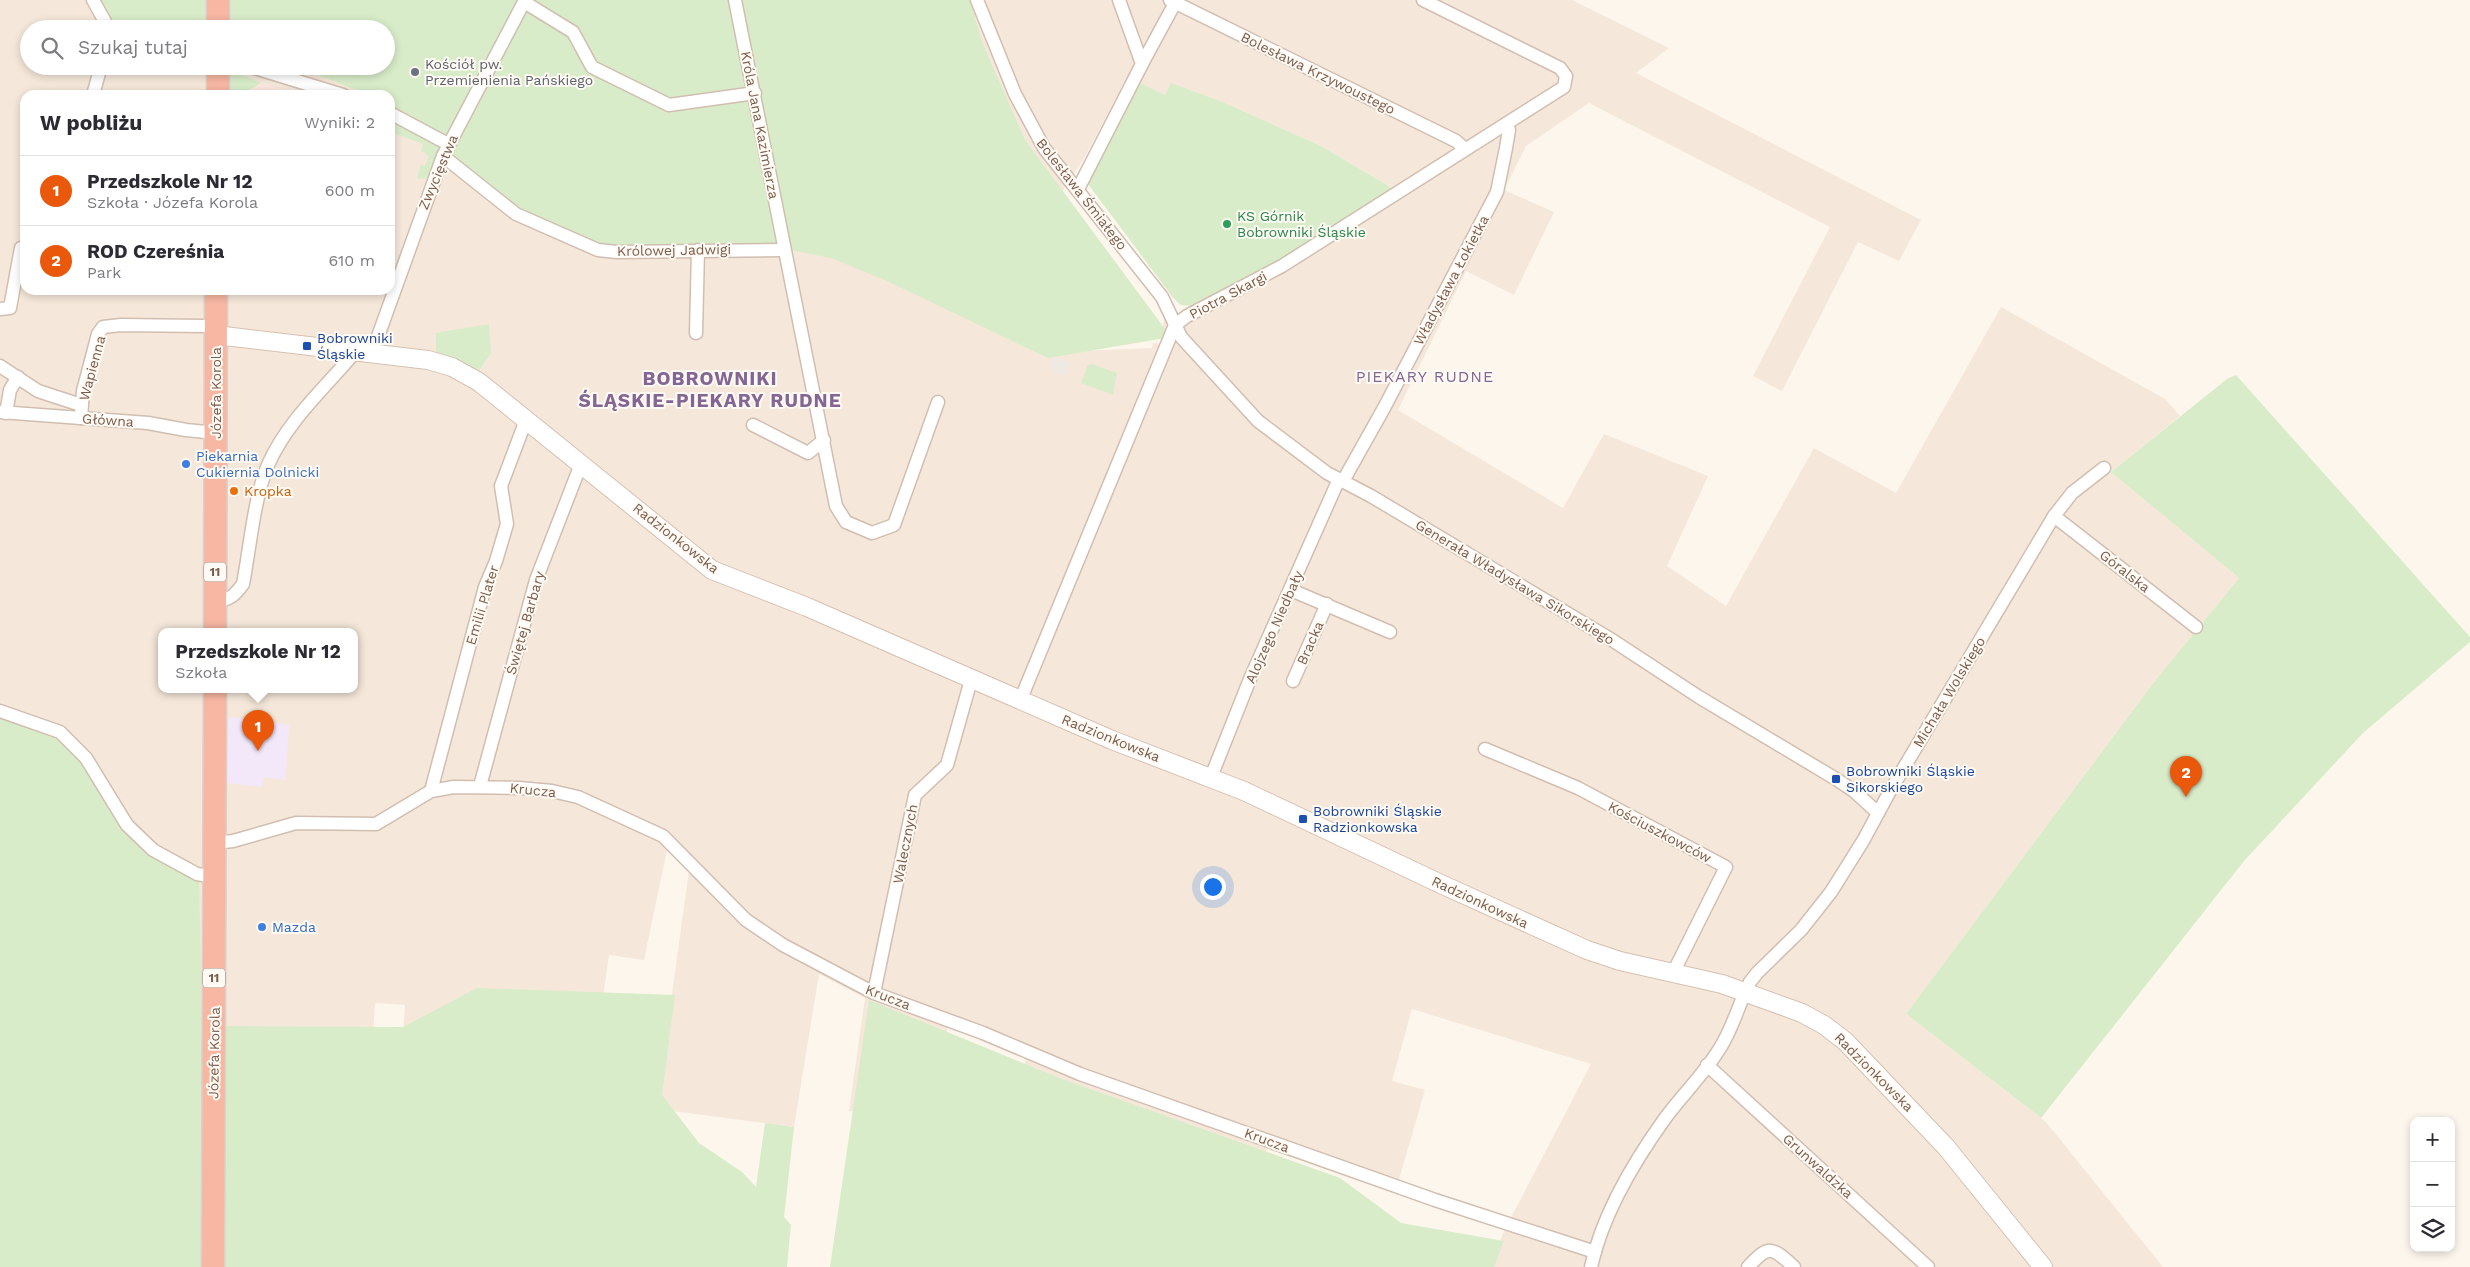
<!DOCTYPE html>
<html lang="pl">
<head>
<meta charset="utf-8">
<style>
  :root { --surface:#fff; --page:#f7f7f7; --text:#2b2b33; --muted:#7c7c81; --line:#e1e1e2; --accent:#ea580c }
  body { margin:0; font-family:"Work Sans",sans-serif; background:var(--page); color:var(--text) }
  .controls { position:absolute; right:15px; bottom:15px; display:grid; overflow:hidden; border-radius:10px; box-shadow:0 2px 8px #0003 }
  .controls button { width:45px; height:45px; display:grid; place-items:center; padding:0; border:0; border-bottom:1px solid var(--line); background:var(--surface); color:var(--text); font:25px sans-serif }
  .you { position:absolute; left:1212px; top:886px; width:18px; height:18px; margin:-12px; border:4px solid #fff; border-radius:50%; background:#1a73e8; box-shadow:0 0 0 8px #1a73e833 }
  .badge { display:grid; place-items:center; width:32px; height:32px; border-radius:50%; background:var(--accent); color:#fff; font-size:16px; font-weight:700 }
  .pin { position:absolute; translate:-50% -41px; filter:drop-shadow(0 1px 2px #0008) }
  .pin::after { content:''; position:absolute; top:26px; width:18px; height:15px; background:inherit; clip-path:polygon(0 0,100% 0,50% 100%) }
  .popup { position:absolute; left:158px; top:628px; width:200px; height:65px; box-sizing:border-box; display:grid; place-content:center; border-radius:10px; background:var(--surface); filter:drop-shadow(0 1px 4px #0005); font-size:16px; white-space:nowrap; color:var(--muted) }
  .popup b { font-size:19px; color:var(--text) }
  .popup::after { content:''; position:absolute; left:50%; top:100%; margin-left:-10px; border:10px solid transparent; border-top-color:var(--surface) }
  .list { margin:0; padding:0; list-style:none }
  h2 { display:flex; justify-content:space-between; align-items:center; height:65px; margin:0; padding:0 20px; font-size:21px }
  h2 small { font-size:16px; font-weight:400; color:var(--muted) }
  .list li { display:grid; grid-template-columns:32px 1fr auto; gap:15px; align-items:center; box-sizing:border-box; height:70px; padding:0 20px; border-top:1px solid var(--line) }
  .list b { display:block; font-size:19px; white-space:nowrap }
  .list p { margin:0; font-size:16px; white-space:nowrap; color:var(--muted) }
  .list em { font-size:16px; font-style:normal; color:var(--muted) }
  .icon { flex:none; width:28px; height:28px; fill:none; stroke:currentColor; stroke-width:2; stroke-linecap:round; stroke-linejoin:round }
  .map { position:relative; flex:none; width:2470px; height:1267px; overflow:hidden }
  .search { position:absolute; background:var(--surface); box-shadow:0 2px 8px #0003; left:20px; top:20px; width:375px; height:55px; display:flex; align-items:center; gap:12px; box-sizing:border-box; padding:0 18px; border-radius:28px; color:var(--muted); font-size:19px }
  .panel { position:absolute; background:var(--surface); box-shadow:0 2px 8px #0003; left:20px; top:90px; width:375px; height:205px; border-radius:15px }
  .map>svg:first-child { display:block }
  .residential { fill:#f5e8da; fill-rule:evenodd }
  .commercial { fill:#fde8e0 }
  .industrial { fill:#efe9e4 }
  .education { fill:#f3e8fa }
  .green { fill:#d8ecc9 }
  .lines { fill:none; stroke-linecap:round; stroke-linejoin:round }
  .street-casing { stroke:#d1beb0; stroke-width:15 }
  .secondary-casing { stroke:#d6c0b0; stroke-width:20 }
  .highway-casing { stroke:#dad1cd; stroke-width:25 }
  .street { stroke:#fff; stroke-width:12 }
  .secondary { stroke:#fff; stroke-width:18 }
  .highway { stroke:#f7b7a3; stroke-width:22 }
  .worship-dot { fill:#6b7280; stroke:#fffaf3; stroke-width:2 }
  .leisure-dot { fill:#2e9e5b; stroke:#fffaf3; stroke-width:2 }
  .transit-dot { fill:#1a4fb4; stroke:#fffaf3; stroke-width:2 }
  .shop-dot { fill:#3f7fe0; stroke:#fffaf3; stroke-width:2 }
  .food-dot { fill:#e8710a; stroke:#fffaf3; stroke-width:2 }
  .labels { text-anchor:middle; dominant-baseline:central; stroke-width:4; stroke-linejoin:round; paint-order:stroke }
  .shield { fill:#fffaf3; stroke:#a28b7f; stroke-width:1 }
  .shield-label { font-size:12px; font-weight:bold; fill:#7a5c4d }
  .worship-label { font-size:14px; fill:#5b616d; stroke:#fffaf3; text-anchor:start }
  .street-label { font-size:14px; fill:#7a5c4d; stroke:#fffaf3 }
  .leisure-label { font-size:14px; fill:#27864d; stroke:#fffaf3; text-anchor:start }
  .transit-label { font-size:14px; fill:#164399; stroke:#fffaf3; text-anchor:start }
  .shop-label { font-size:14px; fill:#366cbe; stroke:#fffaf3; text-anchor:start }
  .food-label { font-size:14px; fill:#c56008; stroke:#fffaf3; text-anchor:start }
  .quarter-label { font-size:16px; letter-spacing:1px; fill:#846695; stroke:#fffaf3 }
  .district-label { font-size:19px; font-weight:bold; letter-spacing:1px; fill:#846695; stroke:#fffaf3 }
</style>
</head>
<body>
<div class="map">
<svg width="2470" height="1267" viewBox="0 0 2470 1267">
  <rect width="100%" height="100%" fill="#fdf6ec"/>
  <path class="residential" d="M 0,0 L 219,0 L 219,29 L 29,29 L 29,66 L 386,66 L 386,29 L 378,0 L 819,247 L 1079,351 L 1152,348 L 1153,343 L 1160,344 L 1165,314 L 1189,323 L 1287,270 L 1405,195 L 1321,146 L 1225,103 L 1171,84 L 1165,95 L 1127,77 L 1083,160 L 1053,206 L 854,0 L 1572,0 L 1669,48 L 1636,73 L 1921,220 L 1899,261 L 1858,242 L 1782,391 L 1753,376 L 1830,227 L 1589,103 L 1526,146 L 1504,190 L 1554,212 L 1514,295 L 1466,271 L 1398,410 L 1563,508 L 1604,434 L 1708,476 L 1667,566 L 1726,606 L 1814,448 L 1896,493 L 2001,307 L 2165,399 L 2180,416 L 2111,472 L 2239,578 L 2154,682 L 1906,1014 L 2046,1122 L 2163,1267 L 1491,1267 L 1503,1233 L 1591,1064 L 1412,1009 L 1392,1081 L 1425,1090 L 1395,1193 L 1364,1179 L 1267,1149 L 1239,1267 L 1157,1267 L 1192,1125 L 1141,1112 L 981,1267 L 1026,1058 L 948,1027 L 918,1145 L 878,1115 L 849,1111 L 865,998 L 819,974 L 794,1127 L 656,1109 L 689,871 L 667,850 L 644,960 L 609,955 L 583,1138 L 401,1070 L 405,1005 L 375,1003 L 373,1032 L 212,1267 L 0,1267 ZM 25,95 L 390,95 L 390,290 L 219,290 L 219,632 L 354,632 L 354,690 L 162,690 L 162,632 L 217,632 L 218,290 L 25,290 Z"/>
  <polygon class="commercial" points="261,83 299,95 241,95"/>
  <polygon class="industrial" points="1054,356 1070,363 1065,376 1050,370"/>
  <polygon class="education" points="229,717 289,725 285,780 264,777 262,787 227,783"/>
  <g class="green">
    <polygon points="97,0 970,0 982,42 1025,140 1171,337 1048,358 889,282 831,258 785,249 599,247 546,229 446,163 429,178 418,179 417,177 421,164 425,166 429,156 421,151 423,144 390,132 390,95 369,95 296,66 386,66 386,29 114,29"/>
    <polygon points="237,73 261,83 241,95 228,95 229,77 232,74"/>
    <polygon points="1138,82 1165,95 1171,83 1225,103 1321,146 1394,189 1280,259 1191,306 1181,305 1174,299 1088,184"/>
    <polygon points="489,324 491,353 478,372 459,361 436,353 436,333"/>
    <polygon points="1092,364 1117,373 1113,395 1081,383 1088,365"/>
    <polygon points="2236,375 2470,637 2470,642 2363,733 2244,861 2041,1118 1906,1014 2154,682 2239,578 2111,472 2227,379"/>
    <polygon points="0,711 80,747 117,808 153,849 199,873 202,1026 403,1027 477,988 675,995 662,1095 699,1143 742,1172 756,1187 765,1123 794,1127 784,1217 791,1225 787,1267 0,1267"/>
    <polygon points="869,1000 1062,1079 1340,1178 1401,1223 1504,1241 1494,1267 830,1267"/>
  </g>
  <g class="lines">
    <g class="street-casing">
      <g id="street">
        <polyline points="93,0 109,29"/>
        <polyline points="735,0 836,506 846,522 872,533 894,525 938,402"/>
        <polyline points="977,0 1015,94 1044,148 1162,297 1181,337 1258,421 1327,473 1371,496 1612,640 1699,697 1836,779 1854,791 1878,813"/>
        <polyline points="1170,0 1456,141 1465,149"/>
        <polyline points="524,2 573,32 592,67 669,105 755,93"/>
        <polyline points="1142,64 1175,3"/>
        <polyline points="248,66 343,95"/>
        <polyline points="93,95 101,66"/>
        <polyline points="390,113 448,144"/>
        <polyline points="443,156 516,214 598,250 617,252 784,250"/>
        <polyline points="1078,189 1142,64 1119,0"/>
        <polyline points="0,309 10,308 21,248"/>
        <polyline points="696,333 698,250"/>
        <polyline points="372,353 443,156 525,0"/>
        <polyline points="0,366 38,391 81,405"/>
        <polyline points="0,412 148,423 186,430 216,433"/>
        <polyline points="6,413 10,390 18,377"/>
        <polyline points="81,418 83,391 98,334 103,327 121,325 203,326"/>
        <polyline points="753,425 808,453 824,440"/>
        <polyline points="1343,481 1384,408 1497,192 1506,148 1509,130 1506,124"/>
        <polyline points="2054,516 2196,627"/>
        <polyline points="1291,590 1390,632"/>
        <path d="M 215,601 C 229,601 235,595 243,584 C 250,548 254,497 268,465 C 287,421 326,387 356,351"/>
        <polyline points="1293,681 1327,604"/>
        <polyline points="1020,701 1175,325 1187,316 1282,266 1564,87 1566,76 1560,68 1423,0"/>
        <polyline points="0,711 60,732 86,758 127,825 153,850 197,874 214,877"/>
        <polyline points="1485,749 1578,788 1726,867 1673,973"/>
        <polyline points="1211,777 1250,679 1339,479"/>
        <polyline points="480,786 536,580 581,464"/>
        <polyline points="431,791 485,587 496,561 507,524 501,486 526,420"/>
        <polyline points="214,843 233,841 296,823 376,824 431,791 454,787 519,788 552,791 578,797 663,836 746,920 783,945 874,993 983,1033 1080,1074 1435,1200 1595,1252"/>
        <polyline points="874,993 915,795 947,765 971,680"/>
        <polyline points="1707,1065 1928,1267"/>
        <path d="M 1591,1267 C 1602,1216 1635,1160 1666,1117 C 1683,1094 1705,1073 1720,1048 C 1733,1028 1739,1003 1750,982 L 1757,973 L 1801,930 L 1831,892 L 1863,841 L 1890,791 L 2054,516 L 2072,493 L 2104,468"/>
        <path d="M 1748,1267 C 1769,1244 1772,1247 1794,1267"/>
      </g>
    </g>
    <g class="secondary-casing">
      <polyline id="secondary" points="216,335 428,360 452,367 479,382 712,570 807,607 1112,740 1244,791 1443,885 1587,950 1620,961 1722,984 1802,1013 1824,1025 1845,1041 1946,1147 2043,1267"/>
    </g>
    <g class="highway-casing">
      <g id="highway">
        <polyline points="218,29 218,0"/>
        <polyline points="218,95 218,66"/>
        <polyline points="215,632 216,290"/>
        <polyline points="213,1267 215,690"/>
      </g>
    </g>
    <use href="#street" class="street"/>
    <use href="#secondary" class="secondary"/>
    <use href="#highway" class="highway"/>
  </g>
  <circle class="worship-dot" cx="415" cy="72" r="5"/>
  <circle class="leisure-dot" cx="1227" cy="224" r="5"/>
  <g class="transit-dot">
    <rect x="302" y="341" width="10" height="10" rx="2.5"/>
    <rect x="1831" y="774" width="10" height="10" rx="2.5"/>
    <rect x="1298" y="814" width="10" height="10" rx="2.5"/>
  </g>
  <g class="shop-dot">
    <circle cx="186" cy="464" r="5"/>
    <circle cx="262" cy="927" r="5"/>
  </g>
  <circle class="food-dot" cx="234" cy="491" r="5"/>
  <g class="labels">
    <g class="shield">
      <rect x="204" y="562.5" width="22" height="19" rx="4"/>
      <rect x="203" y="968.5" width="22" height="19" rx="4"/>
    </g>
    <g class="shield-label">
      <text x="215" y="572">11</text>
      <text x="214" y="978">11</text>
    </g>
    <g class="worship-label">
      <text x="425" y="64">Kościół pw.<tspan x="425" dy="16">Przemienienia Pańskiego</tspan></text>
    </g>
    <g class="street-label">
      <text transform="translate(1318 73) rotate(26)">Bolesława Krzywoustego</text>
      <text transform="translate(760 125) rotate(79)">Króla Jana Kazimierza</text>
      <text transform="translate(438 172) rotate(-67)">Zwycięstwa</text>
      <text transform="translate(1082 194) rotate(52)">Bolesława Śmiałego</text>
      <text transform="translate(674 250) rotate(-1)">Królowej Jadwigi</text>
      <text transform="translate(1451 280) rotate(-62)">Władysława Łokietka</text>
      <text transform="translate(1228 295) rotate(-28)">Piotra Skargi</text>
      <text transform="translate(92 368) rotate(-75)">Wapienna</text>
      <text transform="translate(216 393) rotate(-90)">Józefa Korola</text>
      <text transform="translate(108 420) rotate(4)">Główna</text>
      <text transform="translate(676 538) rotate(38)">Radzionkowska</text>
      <text transform="translate(2125 571) rotate(38)">Góralska</text>
      <text transform="translate(1515 582) rotate(31)">Generała Władysława Sikorskiego</text>
      <text transform="translate(482 605) rotate(-73)">Emilii Plater</text>
      <text transform="translate(525 623) rotate(-74)">Świętej Barbary</text>
      <text transform="translate(1274 627) rotate(-66)">Alojzego Niedbały</text>
      <text transform="translate(1310 643) rotate(-66)">Bracka</text>
      <text transform="translate(1949 692) rotate(-59)">Michała Wolskiego</text>
      <text transform="translate(1111 738) rotate(22)">Radzionkowska</text>
      <text transform="translate(533 790) rotate(6)">Krucza</text>
      <text transform="translate(1660 832) rotate(28)">Kościuszkowców</text>
      <text transform="translate(905 844) rotate(-79)">Walecznych</text>
      <text transform="translate(1480 902) rotate(25)">Radzionkowska</text>
      <text transform="translate(888 997) rotate(21)">Krucza</text>
      <text transform="translate(214 1053) rotate(-89)">Józefa Korola</text>
      <text transform="translate(1874 1072) rotate(45)">Radzionkowska</text>
      <text transform="translate(1267 1140) rotate(20)">Krucza</text>
      <text transform="translate(1818 1166) rotate(42)">Grunwaldzka</text>
    </g>
    <g class="leisure-label">
      <text x="1237" y="216">KS Górnik<tspan x="1237" dy="16">Bobrowniki Śląskie</tspan></text>
    </g>
    <g class="transit-label">
      <text x="317" y="338">Bobrowniki<tspan x="317" dy="16">Śląskie</tspan></text>
      <text x="1846" y="771">Bobrowniki Śląskie<tspan x="1846" dy="16">Sikorskiego</tspan></text>
      <text x="1313" y="811">Bobrowniki Śląskie<tspan x="1313" dy="16">Radzionkowska</tspan></text>
    </g>
    <g class="shop-label">
      <text x="196" y="456">Piekarnia<tspan x="196" dy="16">Cukiernia Dolnicki</tspan></text>
      <text x="272" y="927">Mazda</text>
    </g>
    <g class="food-label">
      <text x="244" y="491">Kropka</text>
    </g>
    <g class="quarter-label">
      <text x="1425" y="376">PIEKARY RUDNE</text>
    </g>
    <g class="district-label">
      <text x="710" y="378">BOBROWNIKI<tspan x="710" dy="22">ŚLĄSKIE-PIEKARY RUDNE</tspan></text>
    </g>
  </g>
</svg>
<div class="controls">
<button>+</button>
<button>−</button>
<button><svg class="icon" aria-label="layers" viewBox="0 0 24 24"><path d="M12 4l9 5-9 5-9-5zM3 14l9 5 9-5"/></svg></button>
</div>
<div class="you"></div>
<div class="pin badge" style="left:258px;top:751px">1</div>
<div class="popup"><b>Przedszkole Nr 12</b>Szkoła</div>
<div class="pin badge" style="left:2186px;top:797px">2</div>
<div class="search"><svg class="icon" aria-label="search" viewBox="0 0 24 24"><circle cx="10" cy="10" r="6"/><path d="M15 15l6 6"/></svg>Szukaj tutaj</div>
<section class="panel">
<h2>W pobliżu<small>Wyniki: 2</small></h2>
<ul class="list">
<li><span class="badge">1</span><div><b>Przedszkole Nr 12</b><p>Szkoła · Józefa Korola</p></div><em>600 m</em></li>
<li><span class="badge">2</span><div><b>ROD Czereśnia</b><p>Park</p></div><em>610 m</em></li>
</ul>
</section>
</div>
</body>
</html>
